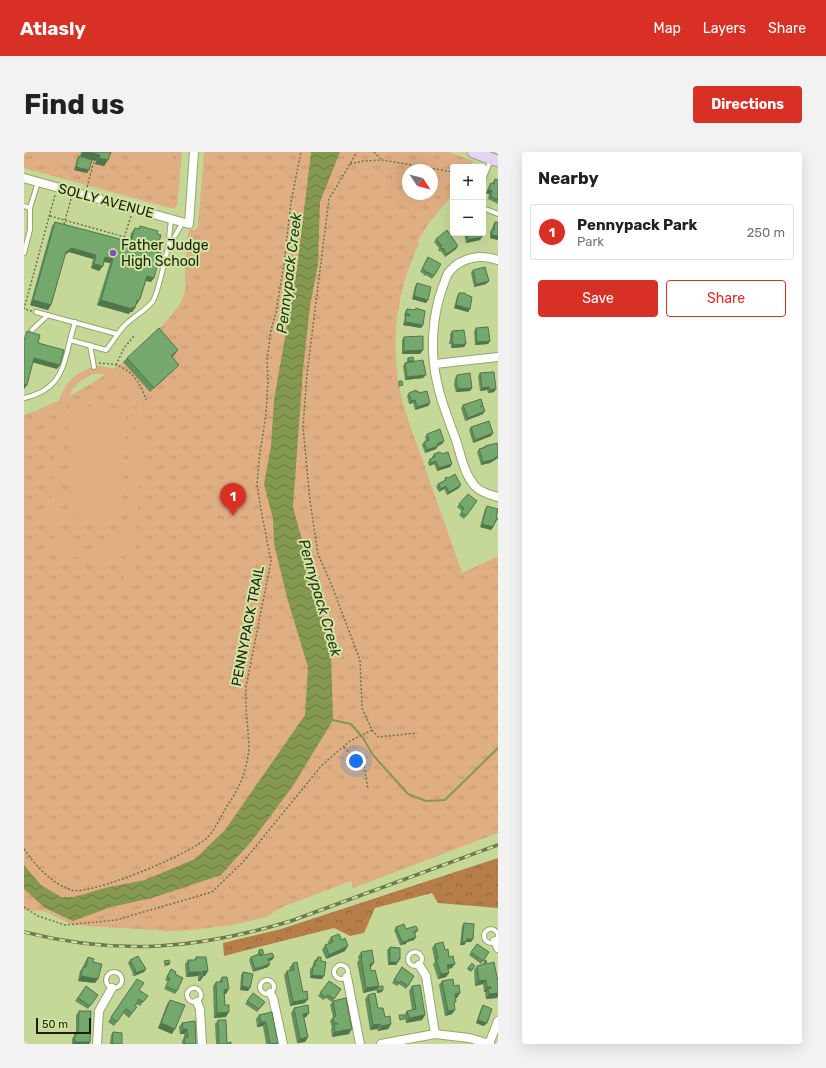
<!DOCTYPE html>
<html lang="en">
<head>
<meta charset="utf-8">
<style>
  :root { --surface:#fff; --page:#f2f2f2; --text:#202124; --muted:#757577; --line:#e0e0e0; --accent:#d93025 }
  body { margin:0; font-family:Rubik,sans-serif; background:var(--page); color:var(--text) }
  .controls { position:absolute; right:12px; top:12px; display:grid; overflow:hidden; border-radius:4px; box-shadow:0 4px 16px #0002 }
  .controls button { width:36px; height:36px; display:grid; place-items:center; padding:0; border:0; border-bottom:1px solid var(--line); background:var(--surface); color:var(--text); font:20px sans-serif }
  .compass { position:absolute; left:378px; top:12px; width:36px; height:36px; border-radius:50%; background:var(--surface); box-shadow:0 4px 16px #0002; rotate:125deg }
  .scale { position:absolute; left:12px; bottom:10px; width:55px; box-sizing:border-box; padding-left:4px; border:2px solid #1a2007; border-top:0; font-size:11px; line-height:14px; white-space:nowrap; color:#1a2007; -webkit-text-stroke:3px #d2e5a5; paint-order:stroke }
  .you { position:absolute; left:332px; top:609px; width:14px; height:14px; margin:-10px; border:3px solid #fff; border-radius:50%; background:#1a73e8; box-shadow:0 0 0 6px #1a73e833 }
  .badge { display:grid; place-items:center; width:26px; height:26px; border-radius:50%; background:var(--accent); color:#fff; font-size:13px; font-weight:700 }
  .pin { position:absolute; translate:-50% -33px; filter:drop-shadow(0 1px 2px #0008) }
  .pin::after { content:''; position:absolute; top:21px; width:14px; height:12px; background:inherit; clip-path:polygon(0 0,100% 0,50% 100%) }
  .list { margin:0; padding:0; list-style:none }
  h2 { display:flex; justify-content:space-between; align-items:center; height:52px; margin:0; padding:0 16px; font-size:17px }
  h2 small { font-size:13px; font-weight:400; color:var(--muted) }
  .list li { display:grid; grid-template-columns:26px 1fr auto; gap:12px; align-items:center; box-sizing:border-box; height:56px; margin:0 8px 8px; padding:0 8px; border:1px solid var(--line); border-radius:4px }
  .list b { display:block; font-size:15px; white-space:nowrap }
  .list p { margin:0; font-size:13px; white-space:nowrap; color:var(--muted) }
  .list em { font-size:13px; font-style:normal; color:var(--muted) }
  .actions { display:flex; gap:8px; padding:12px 16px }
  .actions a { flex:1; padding:9px 0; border:1px solid var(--accent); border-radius:4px; text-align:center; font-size:14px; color:var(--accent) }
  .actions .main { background:var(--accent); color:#fff }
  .map { position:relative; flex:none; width:474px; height:892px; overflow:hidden; border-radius:4px }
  header { display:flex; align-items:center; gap:24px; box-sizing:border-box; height:56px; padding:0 20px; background:var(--accent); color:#fff }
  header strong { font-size:19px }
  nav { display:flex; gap:22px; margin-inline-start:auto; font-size:14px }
  .intro { display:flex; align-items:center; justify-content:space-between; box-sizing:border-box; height:96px; padding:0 24px }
  h1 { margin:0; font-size:28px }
  .button { padding:10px 18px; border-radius:4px; background:var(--accent); color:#fff; font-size:14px; font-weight:700 }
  main { display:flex; gap:24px; padding:0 24px }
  aside { flex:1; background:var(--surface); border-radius:4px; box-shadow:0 4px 16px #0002 }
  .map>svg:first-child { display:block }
  .forest { fill:url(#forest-crowns) }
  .park { fill:url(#park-tufts); fill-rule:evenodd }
  .garden { fill:#e0ae83; fill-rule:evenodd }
  .water { fill:url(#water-waves) }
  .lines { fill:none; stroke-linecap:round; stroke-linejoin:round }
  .stream { stroke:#849850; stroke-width:2 }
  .lane-casing { stroke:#95a769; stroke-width:6 }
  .street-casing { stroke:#95a769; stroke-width:10 }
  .secondary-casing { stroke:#95a769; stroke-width:13 }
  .path { stroke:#69754a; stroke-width:1.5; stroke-dasharray:2 2; stroke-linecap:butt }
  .lane { stroke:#fff; stroke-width:4 }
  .street { stroke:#fff; stroke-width:8 }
  .secondary { stroke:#e2d4f4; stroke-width:11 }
  .rail-casing { stroke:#6d7a4e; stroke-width:3.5 }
  .rail { stroke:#d2e5a5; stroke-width:2; stroke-dasharray:6; stroke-linecap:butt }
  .wall { fill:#64905e }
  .shaded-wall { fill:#51764c }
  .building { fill:#74a86d; stroke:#51764c }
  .poi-dot { fill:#844ec5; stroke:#d2e5a5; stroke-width:1.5 }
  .labels { text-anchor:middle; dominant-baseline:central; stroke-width:4; stroke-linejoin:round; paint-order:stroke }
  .street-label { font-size:14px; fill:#1a2007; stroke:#d2e5a5 }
  .poi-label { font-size:14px; fill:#1a2007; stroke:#d2e5a5; text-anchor:start }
  .water-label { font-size:15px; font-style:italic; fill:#2b3414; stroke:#d2e5a5 }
</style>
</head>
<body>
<header>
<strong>Atlasly</strong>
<nav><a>Map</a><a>Layers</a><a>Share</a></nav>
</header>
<div class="intro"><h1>Find us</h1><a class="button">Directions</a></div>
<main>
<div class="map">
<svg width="474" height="892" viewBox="0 0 474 892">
  <defs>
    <pattern id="forest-crowns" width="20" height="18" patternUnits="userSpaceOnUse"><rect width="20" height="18" fill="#b77d48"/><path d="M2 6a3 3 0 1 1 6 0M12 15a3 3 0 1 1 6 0" fill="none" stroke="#94663a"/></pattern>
    <pattern id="park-tufts" width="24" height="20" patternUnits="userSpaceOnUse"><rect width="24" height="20" fill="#e0ae83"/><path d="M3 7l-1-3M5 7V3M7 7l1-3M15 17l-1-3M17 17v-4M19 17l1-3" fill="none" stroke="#c09570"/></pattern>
    <pattern id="water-waves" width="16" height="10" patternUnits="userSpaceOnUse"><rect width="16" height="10" fill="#849850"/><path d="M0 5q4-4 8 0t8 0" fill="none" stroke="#6b7c40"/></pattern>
  </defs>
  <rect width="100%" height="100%" fill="#c5d898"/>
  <polygon class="forest" points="474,706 474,756 414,751 408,741 351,756 340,781 326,784 310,776 200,804 199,791 257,777"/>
  <g class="park">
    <polygon points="0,0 158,0 153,54 150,57 0,16"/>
    <path d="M 180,0 L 425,0 L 449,9 L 448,11 L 451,15 L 429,15 L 429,42 L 405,71 L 394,88 L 395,92 C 370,143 365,200 380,255 C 386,275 394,295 401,315 C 413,350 426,386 438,421 L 474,404 L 474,681 L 329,736 L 327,729 L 256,756 L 242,765 L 209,773 L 168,778 L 145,779 L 49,773 L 20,759 L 0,758 L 0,263 C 51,245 98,217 135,177 C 144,167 155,156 160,143 C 162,137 161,130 161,124 C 162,110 163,96 164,82 L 166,77 L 171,78 L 174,75 ZM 384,18 L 408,18 L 408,42 L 384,42 Z"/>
  </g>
  <g class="garden">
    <polygon points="0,0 40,0 39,6 33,9"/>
    <polygon points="122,0 149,0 148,26 121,24"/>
    <path d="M 76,214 C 104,218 112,227 120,253 L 109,437 L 99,436 L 102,394 C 97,398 93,402 88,405 C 70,414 46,407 34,392 C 29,385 27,377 25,369 L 35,248 C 42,230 55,216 76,214 ZM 70,222 C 94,221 106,231 113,253 L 103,374 C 99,382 95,391 86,396 C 67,408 43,396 36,376 C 34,373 34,368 34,364 L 43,248 C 50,233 54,229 70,222 Z"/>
    <polygon points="51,254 103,257 96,369 43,366"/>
  </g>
  <polygon class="water" points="287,0 316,0 296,50 294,112 286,154 279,218 269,355 293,443 307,503 309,568 269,634 227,690 197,723 128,746 87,755 49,769 21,756 0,737 0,713 17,733 37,745 50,745 81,736 121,728 171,707 201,678 281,563 284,515 264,449 250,392 249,367 240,332 247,294 250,248 273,117"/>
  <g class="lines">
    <polyline class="stream" points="308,568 327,572 339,586 349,603 384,642 402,649 421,648 474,596"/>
    <g class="lane-casing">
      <g id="lane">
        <polyline points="459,28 467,7"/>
        <polyline points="0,54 6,56"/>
        <polyline points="459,56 474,62"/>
        <polyline points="147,67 144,96 159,70"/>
        <polyline points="0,101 6,78 6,56 14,30"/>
        <polyline points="12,160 93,182"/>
        <polyline points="8,178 24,163"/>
        <polyline points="46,188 51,170"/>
        <polyline points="66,193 70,215"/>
        <path d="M 0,246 C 35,238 39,218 46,188 L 82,198 C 89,190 93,181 101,173 C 109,165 121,159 129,149 C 134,141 141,107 144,96"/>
        <circle cx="467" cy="784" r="7"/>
        <circle cx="391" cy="807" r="7"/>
        <circle cx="317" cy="820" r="7"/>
        <circle cx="90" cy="828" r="8"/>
        <circle cx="243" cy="835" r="7"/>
        <circle cx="170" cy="843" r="7"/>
      </g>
    </g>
    <g class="street-casing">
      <g id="street">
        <polyline points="0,26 165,72 170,0"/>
        <path d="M 474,108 C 457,102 437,105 425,120 C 422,124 421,130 419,134 C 408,164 406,199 413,230 C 417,250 425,269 432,288 C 437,303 440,323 452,335 C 458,341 467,343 474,345"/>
        <polyline points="411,212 474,205"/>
        <polyline points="471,789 474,796"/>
        <polyline points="395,813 402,824 411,882"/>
        <polyline points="323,825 336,892"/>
        <polyline points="246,841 249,846 259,892"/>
        <polyline points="173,850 176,857 178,892"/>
        <polyline points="73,892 75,859 88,836"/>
        <polyline points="357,892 411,882 445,886 466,892"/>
        <polyline points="465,892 474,869"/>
      </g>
    </g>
    <g class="secondary-casing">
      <polyline id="secondary" points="449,0 474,9"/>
    </g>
    <g class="path">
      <polyline points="350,0 358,8"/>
      <polyline points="326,12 339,9 358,8 429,20"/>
      <polyline points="63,35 70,10"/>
      <polyline points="26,64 101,85"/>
      <polyline points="40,72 47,47"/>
      <polyline points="99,89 107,64"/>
      <polyline points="8,159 0,157 31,43"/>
      <path d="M 75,211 C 82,212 91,211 97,215 C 110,221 118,234 122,248"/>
      <polyline points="92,213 100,196 110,184"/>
      <polyline points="348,578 354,585 393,581"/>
      <polyline points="320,595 336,611 340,613 344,638"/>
      <path d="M 0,697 C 12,714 27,731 47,738 C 67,744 169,701 184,685 C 192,676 197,664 203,654 C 207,648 211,642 214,636 C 219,627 225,605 225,595 C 224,574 221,556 222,535 L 247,409 L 237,358 L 233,332 L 235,308 L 242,262 L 244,230 L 243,207 L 247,178 L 252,160 L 260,112 L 267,50 L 277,0"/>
      <polyline points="0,755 14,764 41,773 92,768 188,740 219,710 298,613 326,589 348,578 338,556 336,508 306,429 294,402 286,349 279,275 283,222 305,47 333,0"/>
    </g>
    <use href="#lane" class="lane"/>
    <use href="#street" class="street"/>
    <use href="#secondary" class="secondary"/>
    <g class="rail-casing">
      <path id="rail" d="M 0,780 C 95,804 174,797 267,769 L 474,693"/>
    </g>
    <use href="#rail" class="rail"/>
  </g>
  <g class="wall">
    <polygon points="57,0 87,0 84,8 80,14 71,12 72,9 68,8 63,21 50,18 53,7 55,4 56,4"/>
    <polygon points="471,27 474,28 474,52 464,47 465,42 462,41 465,34 467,31 468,32 469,30"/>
    <polygon points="31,70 105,90 107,81 111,76 114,77 116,74 133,82 132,100 127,130 122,129 116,147 113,152 112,152 111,156 108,160 106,160 105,162 73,153 86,111 80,110 79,114 75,119 67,116 69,107 45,100 41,103 24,158 6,153 28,74"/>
    <polygon points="471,70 474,88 466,86 466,80 468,77 469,73"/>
    <polygon points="440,81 457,81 456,88 442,91"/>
    <polygon points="412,87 432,97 421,105 417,99 416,100 414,98 415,96 410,90"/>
    <polygon points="404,105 410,124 408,127 402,123 401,124 399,123 400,122 396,120"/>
    <polygon points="449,118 465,129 462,132 450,135 447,121"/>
    <polygon points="393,131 402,151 388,147 391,134"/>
    <polygon points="435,141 441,142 446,157 444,160 430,156 433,144"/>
    <polygon points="392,156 399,173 397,176 379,173 381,165 380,165 381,160 383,157 391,158"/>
    <polygon points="452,176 466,189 464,192 451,193 450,179"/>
    <polygon points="428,179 442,192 440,195 427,196 427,192 425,192 425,190 426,188 426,182"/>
    <polygon points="380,185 399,198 396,202 378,202 378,188"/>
    <polygon points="154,198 151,202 148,205 151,217 126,240 99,210 103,206"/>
    <polygon points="384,206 389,210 399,226 381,228 379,214 381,211 383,210 383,207"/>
    <polygon points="456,221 472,237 470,240 464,241 463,238 456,239 454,224"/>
    <polygon points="433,223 448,236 446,239 432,240 430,233 431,226"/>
    <polygon points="392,240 395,241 406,251 404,254 391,258 389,251 385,252 383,244 385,241"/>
    <polygon points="439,253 459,253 458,254 459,262 441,269 437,256"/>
    <polygon points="447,275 469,281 467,284 449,291 445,278"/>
    <polygon points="403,282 420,289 418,292 414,294 412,297 401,301 398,293 400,290 402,289 401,285"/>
    <polygon points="461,294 474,295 474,306 466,311 457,313 453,300 455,297 460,295"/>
    <polygon points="410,302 428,312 426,315 413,319 410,312 405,314 404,310 406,307 408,306 408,305"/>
    <polygon points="421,326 424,326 435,336 423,343 420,337 415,340 412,335 414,332 420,329"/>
    <polygon points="453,349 440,367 435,363 438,359 433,355 435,352"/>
    <polygon points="463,354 472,366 473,368 467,378 456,375 461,357"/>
    <polygon points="440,771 447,790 442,790 440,793 436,793 438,774"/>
    <polygon points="372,775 382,777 394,778 392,781 391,782 390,788 383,790 382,792 376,793 370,778"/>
    <polygon points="307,785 318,788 321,799 302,807 298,798 301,793 304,792 304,790"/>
    <polygon points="411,792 421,798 428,816 424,817 425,821 422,825 414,827 409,812 411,810 408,796"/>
    <polygon points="453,792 465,800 457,812 445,803"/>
    <polygon points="366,795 374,809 372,813 364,813 363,798"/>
    <polygon points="235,798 239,803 236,804 250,805 248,808 245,809 244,815 235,818 233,820 233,818 229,820 225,808 227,805 234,802 234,800"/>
    <polygon points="337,800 347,815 346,816 347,819 354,835 358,840 353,841 352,837 352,838 339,841 333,810 335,808 334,805"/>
    <polygon points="64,805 69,810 71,831 54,829 56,819 59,815 61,810"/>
    <polygon points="172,805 181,824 179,824 176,829 174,829 174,824 162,825 161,812 164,808 170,808"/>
    <polygon points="294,805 297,809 298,827 286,826 286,817 289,814 289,811"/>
    <polygon points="106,808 122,817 120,820 110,824 108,823 109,822 104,811"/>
    <polygon points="461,808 474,830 474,844 473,846 462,847 461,841 462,840 460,840 459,832 451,834 450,818 453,814 458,813"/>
    <polygon points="269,811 281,851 266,854 260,823 263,819 266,819 265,816"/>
    <polygon points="448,811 451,814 447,820 443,817"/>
    <polygon points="378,815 390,824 382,837 375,832 373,834 368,831"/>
    <polygon points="147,817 151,822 153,839 151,842 140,837 144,830 141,828"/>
    <polygon points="219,820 224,839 216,838 217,823"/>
    <polygon points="198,825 202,842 200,842 202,865 190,866 189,834 192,830 195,830"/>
    <polygon points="113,827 115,838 124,844 116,854 112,852 111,854 113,855 105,866 99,861 90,874 84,870"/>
    <polygon points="305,829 317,837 308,850 302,846 299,848 294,844"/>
    <polygon points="418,829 433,846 432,846 430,852 431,858 428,862 421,864 415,833"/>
    <polygon points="62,834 74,843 64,857 51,849"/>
    <polygon points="388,834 401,863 398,868 382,871 380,863 383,859 388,858 385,839"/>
    <polygon points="229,841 241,850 233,860 221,852"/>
    <polygon points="344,843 361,865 367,872 364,877 354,879 353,877 346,878 341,847"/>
    <polygon points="146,848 148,882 134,876 143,852"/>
    <polygon points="309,849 325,882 308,885 307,877 308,876 306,869 309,865 306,853"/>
    <polygon points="459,853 460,874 452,871 457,856"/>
    <polygon points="270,856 285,861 282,865 280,866 284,885 281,890 273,891 267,861"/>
    <polygon points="55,859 66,890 65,892 48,892 48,887 51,882 52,882 52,863"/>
    <polygon points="248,860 254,891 253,892 242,892 239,874 233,875 232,867 235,863"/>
    <polygon points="194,868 203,891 207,892 192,892 191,872"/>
    <polygon points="171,869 172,892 158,892 158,889 160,885 160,882 156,882 155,875 158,871"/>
    <polygon points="89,880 98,892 86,892 87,883"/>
  </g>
  <g class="shaded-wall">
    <polygon points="59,0 65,0 76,3 72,9 56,5"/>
    <polygon points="75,6 84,8 80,14 71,12"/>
    <polygon points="52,15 65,18 63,21 50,18"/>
    <polygon points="464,38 468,39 465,42 462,41"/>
    <polygon points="468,83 474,84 474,88 466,86"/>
    <polygon points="458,85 456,88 442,91 444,88"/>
    <polygon points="434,94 432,97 421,105 423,102"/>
    <polygon points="48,96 72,103 69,107 45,100 39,104 42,100"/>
    <polygon points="81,105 89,107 86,111 78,109"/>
    <polygon points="70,112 79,114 75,119 67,116"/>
    <polygon points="123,124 130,126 127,130 120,128"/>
    <polygon points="465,129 462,132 450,135 452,132"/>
    <polygon points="390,144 404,148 402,151 388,147"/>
    <polygon points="116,147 113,152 110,153 113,149"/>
    <polygon points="9,148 27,153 24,158 6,153"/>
    <polygon points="77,148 108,155 111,156 108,160 106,160 105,162 73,153"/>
    <polygon points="432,153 446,157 444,160 430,156"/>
    <polygon points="381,170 399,173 397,176 379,173"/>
    <polygon points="466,189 464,192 451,193 453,190"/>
    <polygon points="442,192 440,195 427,196 429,193"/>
    <polygon points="154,198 151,202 144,209 147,204"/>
    <polygon points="399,198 396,202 378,202 380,199"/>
    <polygon points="10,206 36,213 33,217 7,210"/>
    <polygon points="402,223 399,226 381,228 383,225"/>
    <polygon points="0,232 3,233 0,237"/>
    <polygon points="465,235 463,238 456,239 458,236"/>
    <polygon points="448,236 446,239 432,240 434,237"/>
    <polygon points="472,237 470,240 464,241 466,238"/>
    <polygon points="391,248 389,251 385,252 387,249"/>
    <polygon points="406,251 404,254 391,258 393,255"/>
    <polygon points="461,259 459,262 441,269 444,266"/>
    <polygon points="469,281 467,284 449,291 451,288"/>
    <polygon points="420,289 418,292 411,295 413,292"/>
    <polygon points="414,294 412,297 401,301 403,298"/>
    <polygon points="474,304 474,306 466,311 457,313 459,310"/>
    <polygon points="412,309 410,312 405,314 407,311"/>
    <polygon points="428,312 426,315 413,319 415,316"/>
    <polygon points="437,333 435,336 423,343 425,340"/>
    <polygon points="422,334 420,337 415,340 417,337"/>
    <polygon points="458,372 469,375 467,378 456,375"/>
    <polygon points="392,785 390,788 383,790 382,792 376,793 378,790"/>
    <polygon points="443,787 449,787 447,790 441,790"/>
    <polygon points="438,790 442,790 440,793 436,793"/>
    <polygon points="324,794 321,799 302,807 305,803"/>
    <polygon points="250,805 248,808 242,810 244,807"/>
    <polygon points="375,807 376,807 372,813 364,813 366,810"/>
    <polygon points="146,811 145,813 140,814 141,812"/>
    <polygon points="350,811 347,815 343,816 346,812"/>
    <polygon points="246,812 244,815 235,818 237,815"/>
    <polygon points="431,812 428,816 420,818 423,813"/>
    <polygon points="235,815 233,818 229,820 231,817"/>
    <polygon points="122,817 120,820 110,824 112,821"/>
    <polygon points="179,819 184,819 181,824 177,824"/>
    <polygon points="165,820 177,820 174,824 162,825"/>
    <polygon points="425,821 422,825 414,827 417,822"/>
    <polygon points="288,823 300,824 298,827 286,826"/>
    <polygon points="57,824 74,827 71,831 54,829"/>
    <polygon points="177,825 179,825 176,829 174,829"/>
    <polygon points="462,828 459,832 451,834 455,829"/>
    <polygon points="218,834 226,836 224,839 216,838"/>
    <polygon points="355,834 352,838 339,841 342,836"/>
    <polygon points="463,835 467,835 464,839 464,837 462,840 460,840"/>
    <polygon points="205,837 202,842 197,842 200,838"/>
    <polygon points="359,838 358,840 353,841 354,839"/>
    <polygon points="436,841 433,846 428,847 431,842"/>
    <polygon points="474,841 474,844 473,846 462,847 465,842"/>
    <polygon points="284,847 281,851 266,854 269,850"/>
    <polygon points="431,858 428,862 421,864 424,859"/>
    <polygon points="205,860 202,865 190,866 193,861"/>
    <polygon points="285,861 282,865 276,866 279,862"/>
    <polygon points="401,863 398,868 382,871 385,866"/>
    <polygon points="454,868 463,871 460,874 452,871"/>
    <polygon points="237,870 242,870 239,874 233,875"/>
    <polygon points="137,871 151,877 148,882 134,876"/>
    <polygon points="356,872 353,877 346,878 349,873"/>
    <polygon points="367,872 364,877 354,879 358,874"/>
    <polygon points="159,877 163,877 160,882 156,882"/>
    <polygon points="328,877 325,882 308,885 311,880"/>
    <polygon points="284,885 281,890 273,891 276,887"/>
    <polygon points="51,890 66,890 65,892 49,892"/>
  </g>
  <g class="building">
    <polygon points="65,0 87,0 84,8 75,6 76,3"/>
    <polygon points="55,4 68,8 65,18 52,15"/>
    <polygon points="471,27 474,28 474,48 466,44 468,39 464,38 467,31 470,32"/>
    <polygon points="31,70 107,90 111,76 115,77 116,74 134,79 133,82 137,83 132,100 137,101 130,126 123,124 116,147 113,149 111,156 108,155 108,157 77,148 89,107 81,105 79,114 70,112 72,103 48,96 42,100 27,153 9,148"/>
    <polygon points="471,70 474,70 474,84 468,83 468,77 470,78"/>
    <polygon points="423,78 434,94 423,102 419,96 418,97 416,95 418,94 412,87"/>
    <polygon points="443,81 457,81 458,85 444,88"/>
    <polygon points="404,105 417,112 410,124 404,120 403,121 401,120 402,119 398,117"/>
    <polygon points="461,115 465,129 452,132 449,118"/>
    <polygon points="393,131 407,135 404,148 390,144"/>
    <polygon points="435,141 441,141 441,142 448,145 446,157 432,153"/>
    <polygon points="392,156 401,159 399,173 381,170 382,163 386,164 386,163 382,162 383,157 391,158"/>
    <polygon points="464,175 466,189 453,190 452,176"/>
    <polygon points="135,176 154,198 147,204 155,213 130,236 103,206"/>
    <polygon points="440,178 442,192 429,193 429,189 428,189 427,187 429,186 428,179"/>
    <polygon points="3,179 16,183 14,191 40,198 36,213 10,206 3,233 0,232 0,188"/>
    <polygon points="399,184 399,198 380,199 380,185"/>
    <polygon points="389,205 390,209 385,209 384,206"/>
    <polygon points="399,208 402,223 383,225 381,211"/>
    <polygon points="470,220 472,237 466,238 465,235 458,236 456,221"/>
    <polygon points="446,221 448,236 434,237 432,230 433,223"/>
    <polygon points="375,229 378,229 379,233 375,234"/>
    <polygon points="392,238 392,240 394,239 395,241 403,239 406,251 393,255 391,248 387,249 385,241"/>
    <polygon points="457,247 459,253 456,255 459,254 461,259 444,266 439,253"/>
    <polygon points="465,269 469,281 451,288 447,275"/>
    <polygon points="416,277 420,289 413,292 414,294 403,298 400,290 405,288 403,282"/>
    <polygon points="473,291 474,295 474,304 468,308 459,310 455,297 462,295 461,294"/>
    <polygon points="416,300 418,302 424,300 428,312 415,316 412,309 407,311 406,307 411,305 410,302"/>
    <polygon points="431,322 437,333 425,340 422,334 417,337 414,332 422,328 421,326 423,325 424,326"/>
    <polygon points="444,342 453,349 442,364 437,360 440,356 435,352"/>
    <polygon points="463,354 474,357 472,366 474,366 473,368 472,368 469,375 458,372"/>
    <polygon points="440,771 450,772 449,787 443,787 442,790 438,790"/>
    <polygon points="380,772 382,777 392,774 394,778 390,780 392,785 384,788 384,789 378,790 372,775"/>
    <polygon points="315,782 318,788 321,786 324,794 305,803 301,793 309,790 307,785"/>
    <polygon points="419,790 421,798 424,797 425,805 429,804 431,812 423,813 425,821 417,822 412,807 414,807 411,792"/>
    <polygon points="453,792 465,800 459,809 447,800"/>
    <polygon points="366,795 376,796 376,807 375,807 374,810 366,810"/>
    <polygon points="238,797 240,801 236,803 235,798"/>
    <polygon points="348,798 350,811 346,812 347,819 351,818 355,834 342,836 337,805 338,805 337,800"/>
    <polygon points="248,801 250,805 244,807 246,812 237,815 235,817 235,815 231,817 227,805 236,802 236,804"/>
    <polygon points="114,804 122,817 112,821 110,820 112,819 106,808"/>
    <polygon points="64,805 70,807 69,810 78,812 74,827 57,824 59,815 62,815"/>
    <polygon points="172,805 182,805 184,819 179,819 179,825 177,825 177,820 165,820 164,808 172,808"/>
    <polygon points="294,805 297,805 297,809 302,810 300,824 288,823 289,814 291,814 291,808 293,809"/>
    <polygon points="145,808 146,811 141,812 140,809"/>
    <polygon points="461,808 462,808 463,812 470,810 474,830 474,841 465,842 464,837 467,836 467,835 463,835 462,828 455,829 453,814 461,812"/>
    <polygon points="273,810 279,840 283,839 284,847 269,850 263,819 270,818 269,811"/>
    <polygon points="448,811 451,814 448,818 444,816"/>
    <polygon points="378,815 390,824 384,834 377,829 375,831 370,828"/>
    <polygon points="147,817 152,820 151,822 159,826 153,839 142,834 146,826 143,825"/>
    <polygon points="219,820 229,822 226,836 218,834"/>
    <polygon points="198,825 203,825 205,837 200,838 201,853 205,853 205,860 193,861 192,830 198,830"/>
    <polygon points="113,827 120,831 115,838 124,844 119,850 115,847 111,854 113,855 108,861 102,857 93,870 87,865"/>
    <polygon points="429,827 430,834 435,833 436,841 431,842 432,850 430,850 431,858 424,859 418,829"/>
    <polygon points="305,829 317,837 310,847 304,843 301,845 296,841"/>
    <polygon points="396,833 401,863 385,866 383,859 392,857 388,834"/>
    <polygon points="62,834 74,843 66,854 54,846"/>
    <polygon points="359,834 359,838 354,839 353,835"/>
    <polygon points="229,841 241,850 235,857 223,849"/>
    <polygon points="351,841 354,856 359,856 361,865 366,864 367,872 358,874 356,872 349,873 344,843"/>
    <polygon points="322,846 328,877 311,880 310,872 314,872 310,871 309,865 312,864 309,849"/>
    <polygon points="146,848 161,853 151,877 137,871"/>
    <polygon points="284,853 285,861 279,862 284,885 276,887 270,856"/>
    <polygon points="459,853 468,857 463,871 454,868"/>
    <polygon points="55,859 67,859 66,890 51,890 51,882 54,882"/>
    <polygon points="248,860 254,891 246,892 242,870 237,870 235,863"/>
    <polygon points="375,863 380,863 380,867 376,868"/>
    <polygon points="194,868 202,868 203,891 207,890 207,892 195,892"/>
    <polygon points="171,869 172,892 161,892 161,885 164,885 163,877 159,877 158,871"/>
    <polygon points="89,880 98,881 98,892 88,892"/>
  </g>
  <circle class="poi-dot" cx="89" cy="101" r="4"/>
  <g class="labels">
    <g class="street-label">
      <text transform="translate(82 49) rotate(15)">SOLLY AVENUE</text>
      <text transform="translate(224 474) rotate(-79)">PENNYPACK TRAIL</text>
    </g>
    <g class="poi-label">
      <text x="97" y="93">Father Judge<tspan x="97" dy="16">High School</tspan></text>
    </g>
    <g class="water-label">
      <text transform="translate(265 121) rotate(-83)">Pennypack Creek</text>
      <text transform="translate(296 446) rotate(74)">Pennypack Creek</text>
    </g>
  </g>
</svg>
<div class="controls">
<button>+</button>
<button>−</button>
</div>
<svg class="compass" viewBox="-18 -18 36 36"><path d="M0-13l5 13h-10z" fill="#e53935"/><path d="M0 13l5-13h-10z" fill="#757577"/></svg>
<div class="scale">50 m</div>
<div class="you"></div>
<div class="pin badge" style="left:209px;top:364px">1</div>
</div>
<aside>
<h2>Nearby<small></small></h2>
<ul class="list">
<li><span class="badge">1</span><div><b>Pennypack Park</b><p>Park</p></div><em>250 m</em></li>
</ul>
<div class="actions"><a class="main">Save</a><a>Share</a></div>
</aside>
</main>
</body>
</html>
